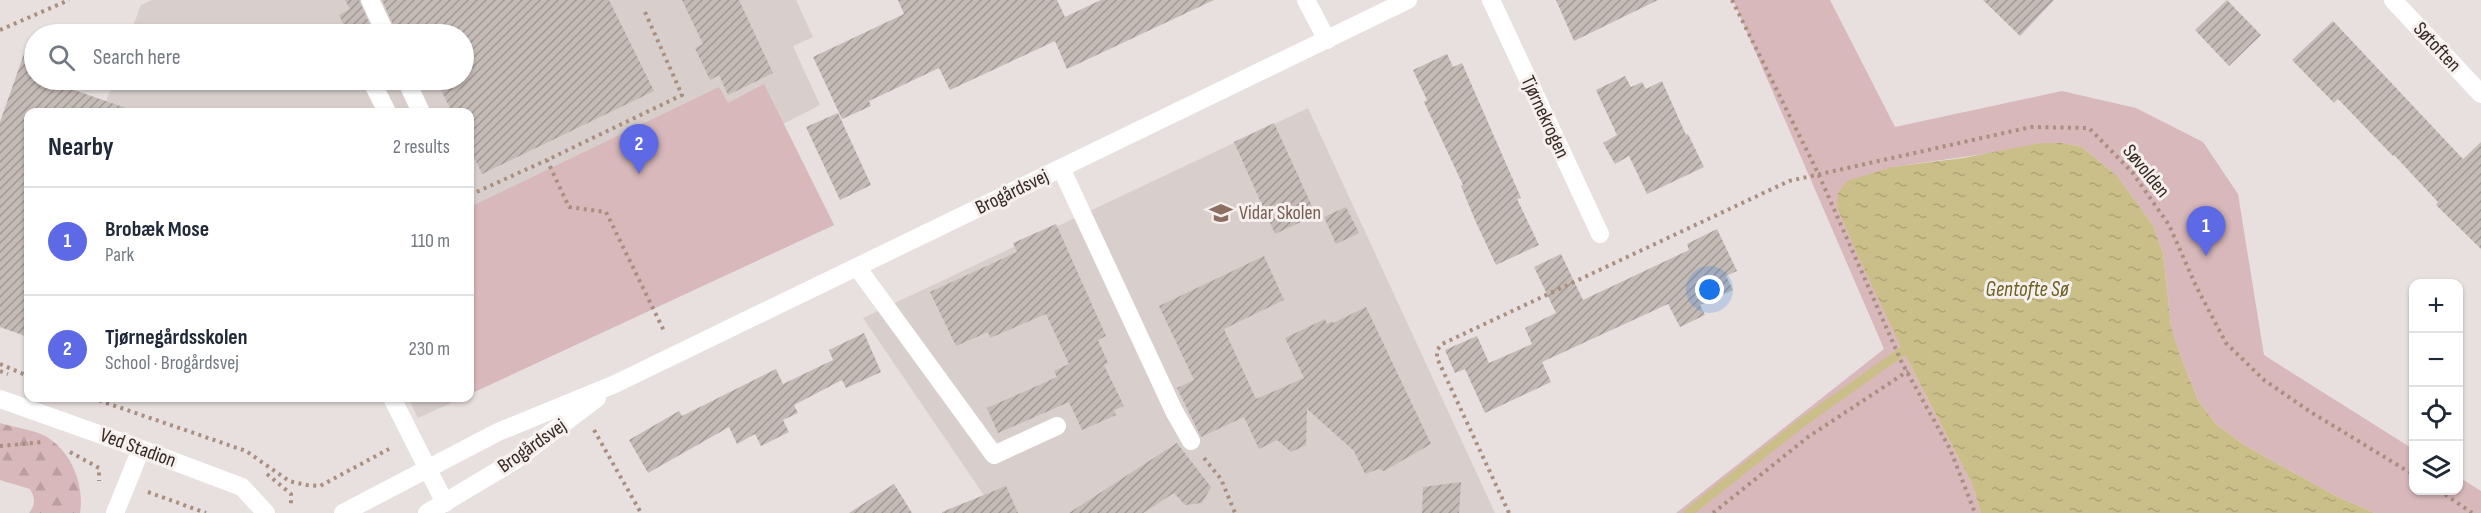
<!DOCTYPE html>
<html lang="en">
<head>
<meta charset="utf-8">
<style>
  :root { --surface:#fff; --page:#f2f2f3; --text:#1f2937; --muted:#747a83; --line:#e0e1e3; --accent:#5e69e6 }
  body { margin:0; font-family:"Sofia Sans Condensed",sans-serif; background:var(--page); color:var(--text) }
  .controls { position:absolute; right:18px; bottom:18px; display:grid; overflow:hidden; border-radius:12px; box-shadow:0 2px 4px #0004 }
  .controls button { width:54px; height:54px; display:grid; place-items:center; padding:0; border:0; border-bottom:2px solid var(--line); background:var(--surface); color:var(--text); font:30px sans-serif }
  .you { position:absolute; left:1710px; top:290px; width:21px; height:21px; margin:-15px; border:4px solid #fff; border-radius:50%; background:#1a73e8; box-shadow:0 0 0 9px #1a73e833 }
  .badge { display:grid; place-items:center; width:39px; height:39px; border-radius:50%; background:var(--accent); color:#fff; font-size:20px; font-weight:700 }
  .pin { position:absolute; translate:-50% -50px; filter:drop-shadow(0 2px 3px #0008) }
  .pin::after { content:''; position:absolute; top:32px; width:21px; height:18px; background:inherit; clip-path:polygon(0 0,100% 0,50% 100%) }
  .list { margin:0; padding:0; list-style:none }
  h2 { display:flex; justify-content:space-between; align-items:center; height:78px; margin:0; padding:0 24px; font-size:26px }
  h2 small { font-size:20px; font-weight:400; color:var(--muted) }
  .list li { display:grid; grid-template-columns:39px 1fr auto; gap:18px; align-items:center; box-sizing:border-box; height:108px; padding:0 24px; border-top:2px solid var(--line) }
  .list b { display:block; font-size:22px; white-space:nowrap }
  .list p { margin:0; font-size:20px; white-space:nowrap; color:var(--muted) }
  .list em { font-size:20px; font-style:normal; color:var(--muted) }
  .icon { flex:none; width:33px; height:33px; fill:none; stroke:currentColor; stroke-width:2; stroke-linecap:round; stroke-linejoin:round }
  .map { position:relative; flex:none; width:2481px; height:513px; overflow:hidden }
  .search { position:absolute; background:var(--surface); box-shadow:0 2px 4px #0004; left:24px; top:24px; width:450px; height:66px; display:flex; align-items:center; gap:15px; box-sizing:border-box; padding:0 21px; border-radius:33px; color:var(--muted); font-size:22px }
  .panel { position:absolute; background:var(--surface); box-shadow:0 2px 4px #0004; left:24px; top:108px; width:450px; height:294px; border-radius:12px }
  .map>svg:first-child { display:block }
  .built { fill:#d8cfcc }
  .forest { fill:url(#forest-firs) }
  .park { fill:#d8b8ba }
  .water { fill:url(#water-ripples) }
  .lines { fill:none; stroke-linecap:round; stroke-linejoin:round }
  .stream { stroke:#cabf89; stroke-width:9 }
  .building { fill:url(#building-hatch) }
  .path { stroke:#a98f81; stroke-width:4; stroke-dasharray:3 4.5; stroke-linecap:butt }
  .minor { stroke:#fff; stroke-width:18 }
  .labels { text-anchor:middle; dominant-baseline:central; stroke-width:6; stroke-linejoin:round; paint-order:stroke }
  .street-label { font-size:20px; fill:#362921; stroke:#f5efee }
  .education-label { font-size:20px; fill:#785e54; stroke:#f5efee; text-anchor:start }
  .water-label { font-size:21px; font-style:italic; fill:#6c6021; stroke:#f5efee }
</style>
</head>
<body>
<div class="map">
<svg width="2481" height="513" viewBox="0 0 2481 513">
  <defs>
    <pattern id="forest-firs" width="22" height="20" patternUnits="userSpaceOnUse" patternTransform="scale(1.5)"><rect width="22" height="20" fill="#d8b8ba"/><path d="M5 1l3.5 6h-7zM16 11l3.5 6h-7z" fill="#ba9ea0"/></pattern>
    <pattern id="water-ripples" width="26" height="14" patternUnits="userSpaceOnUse" patternTransform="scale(1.5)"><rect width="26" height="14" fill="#cabf89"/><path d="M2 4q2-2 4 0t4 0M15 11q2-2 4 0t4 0" fill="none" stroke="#aea476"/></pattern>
    <pattern id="building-hatch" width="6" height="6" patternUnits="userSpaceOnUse" patternTransform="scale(1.5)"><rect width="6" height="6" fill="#c5bbb6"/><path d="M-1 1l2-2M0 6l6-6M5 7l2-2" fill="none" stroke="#a19894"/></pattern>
  </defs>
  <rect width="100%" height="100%" fill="#e8e0de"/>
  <g class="built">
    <polygon points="152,0 796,0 813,37 793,46 820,105 783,124 834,225 470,394 470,112 102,112 114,80 464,80 464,34 130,34 141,5"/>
    <polygon points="1308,108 1495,513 996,513 863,318"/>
    <polygon points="408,398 462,398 418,418"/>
  </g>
  <path class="forest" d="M 0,423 C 13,427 29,429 41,434 C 70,447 85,484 80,513 L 29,513 C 36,505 35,497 30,489 L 0,480 Z"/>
  <g class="park">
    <polygon points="1733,0 1830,0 1895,127 2062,91 2136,108 2203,142 2238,194 2264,355 2413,449 2414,490 2458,490 2459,477 2481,491 2481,513 2375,513 2336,496 2244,445 2215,423 2198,400 2179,352 2171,326 2163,253 2153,225 2118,177 2082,147 2063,143 1892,167 1903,351 1972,484 1981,513 1676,513 1884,349"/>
    <polygon points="764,84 834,225 470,394 470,207 719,87 728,103"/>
  </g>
  <polygon class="water" points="2041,143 2063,143 2082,147 2118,177 2153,225 2163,253 2171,326 2179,352 2198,400 2215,423 2244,445 2336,496 2375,513 1981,513 1972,484 1903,351 1859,258 1837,207 1838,193 1847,181 1892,167 1963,158"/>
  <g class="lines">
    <polyline class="stream" points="1688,513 1800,424 1903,351"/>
  </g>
  <g class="building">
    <polygon points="345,0 359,0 374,34 348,34 339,15 350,9"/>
    <polygon points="382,0 609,0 654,91 482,174 470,149 470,112 452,112 436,80 464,80 464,34 397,34"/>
    <polygon points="682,0 739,0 773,73 728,95 719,75 710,80 695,48 703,44"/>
    <polygon points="898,0 1057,0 1065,17 1101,0 1214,0 1067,69 1055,41 950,90 939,68 869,101 871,106 842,119 813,57 904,14"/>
    <polygon points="1556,0 1658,0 1574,41"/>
    <polygon points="1983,0 2054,0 2020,36"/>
    <polygon points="2227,0 2261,35 2229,66 2195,30"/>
    <polygon points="2333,21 2463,159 2481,142 2481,249 2436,205 2438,202 2394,155 2393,156 2338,99 2334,103 2292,60"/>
    <polygon points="25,51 28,52 28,74 34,76 34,80 45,80 129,109 128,112 28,112 28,337 0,327 0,122"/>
    <polygon points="1447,54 1453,67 1462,63 1521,198 1517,199 1539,245 1496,265 1475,220 1461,186 1463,185 1424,102 1427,100 1413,70"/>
    <polygon points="1625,76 1631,87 1642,82 1646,89 1662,81 1686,135 1688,134 1704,167 1647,194 1629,156 1615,164 1603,143 1617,135 1596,90"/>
    <polygon points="838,113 871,185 840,200 806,127"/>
    <polygon points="1274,123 1316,215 1275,234 1234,142"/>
    <polygon points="1346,207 1359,233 1336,244 1324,217"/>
    <polygon points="1056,224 1106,336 1098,340 1108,363 1104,365 1124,406 1114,410 1116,415 1082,430 1069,402 998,433 987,408 1057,377 1054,371 1069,364 1046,314 990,338 988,332 956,346 930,292 1017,252 1013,243"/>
    <polygon points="1717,229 1737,271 1726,276 1733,290 1700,305 1705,315 1680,327 1668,304 1542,362 1551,382 1485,413 1465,369 1455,373 1445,350 1477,336 1489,363 1532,344 1525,328 1556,313 1534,267 1561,254 1583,300 1689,250 1687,244"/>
    <polygon points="1264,256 1284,300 1224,329 1256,399 1304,378 1285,338 1325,319 1327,324 1332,321 1333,323 1366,307 1431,444 1384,471 1379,469 1365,474 1354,451 1307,409 1306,445 1291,452 1277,440 1259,449 1244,417 1201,437 1177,388 1194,380 1159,306"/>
    <polygon points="864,333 881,372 846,388 842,380 794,405 798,413 783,420 789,432 761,446 755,434 737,444 729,427 648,473 629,440 679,411 682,416 776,369 783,384 833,360 829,350"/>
    <polygon points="1177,443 1211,487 1202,503 1185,505 1174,493 1143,513 1069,513"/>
    <polygon points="1461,482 1459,513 1422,513 1423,487"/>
    <polygon points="894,484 912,513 849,513"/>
    <polygon points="1006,486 1018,513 942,513 942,512"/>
  </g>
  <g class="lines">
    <g class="path">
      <polyline points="1732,0 1818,173 1902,363 1950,449 1975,513"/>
      <polyline points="645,12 682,95 547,160 569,207 606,212 665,333"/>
      <polyline points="0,30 69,0"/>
      <polyline points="470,195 547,160"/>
      <polyline points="0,364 28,376"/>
      <polyline points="0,371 8,374"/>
      <polyline points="92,398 246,451 289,481 306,485 320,486 389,449"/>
      <polyline points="594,430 641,513"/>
      <polyline points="0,446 44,442"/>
      <polyline points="70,452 99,468 99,481"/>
      <polyline points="1204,458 1221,479 1235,513"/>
      <polyline points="267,474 291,494 291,506"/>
      <polyline points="2439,490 2472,513"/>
      <polyline points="148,492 206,513"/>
      <polyline points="1509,513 1437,358 1437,350 1442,344 1789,181 2031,127 2089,128 2132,172 2169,225 2196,286 2226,343 2264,380 2309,411 2414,475"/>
      <polyline points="1713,513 1808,437 1908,371"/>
    </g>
    <g class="minor">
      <polyline points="370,0 386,34"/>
      <polyline points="1306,0 1327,40"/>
      <polyline points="1491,0 1600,234"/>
      <polyline points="2393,0 2481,94"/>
      <polyline points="371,80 387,112"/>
      <polyline points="406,80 421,112"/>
      <polyline points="1061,168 1174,411 1191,441"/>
      <polyline points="857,267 994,455 1057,426"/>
      <polyline points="392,398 445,503"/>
      <polyline points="0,399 141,449 242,487 266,513"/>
      <polyline points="115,513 141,449"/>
      <polyline points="343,513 498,432 615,384 1408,0"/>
      <polyline points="427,513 514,461 597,398"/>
    </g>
  </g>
  <defs>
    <g id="school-bare" transform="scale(1.8)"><path d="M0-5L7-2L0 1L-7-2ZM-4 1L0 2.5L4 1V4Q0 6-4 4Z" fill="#8d6e63" stroke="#f5efee" stroke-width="2.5" paint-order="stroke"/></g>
  </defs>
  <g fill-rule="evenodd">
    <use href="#school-bare" x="1221" y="213"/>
  </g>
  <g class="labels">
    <g class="street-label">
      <text transform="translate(2437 47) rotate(47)">Søtoften</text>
      <text transform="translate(1545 117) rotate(65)">Tjørnekrogen</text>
      <text transform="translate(2146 171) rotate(51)">Søvolden</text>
      <text transform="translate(1012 192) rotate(-26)">Brogårdsvej</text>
      <text transform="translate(532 446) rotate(-35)">Brogårdsvej</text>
      <text transform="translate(138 448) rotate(20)">Ved Stadion</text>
    </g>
    <g class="education-label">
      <text x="1239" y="213">Vidar Skolen</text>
    </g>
    <g class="water-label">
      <text x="2027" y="289">Gentofte Sø</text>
    </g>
  </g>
</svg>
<div class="controls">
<button>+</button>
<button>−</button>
<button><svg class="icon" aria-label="locate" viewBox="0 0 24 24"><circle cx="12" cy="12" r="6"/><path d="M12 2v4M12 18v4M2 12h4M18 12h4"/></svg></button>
<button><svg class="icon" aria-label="layers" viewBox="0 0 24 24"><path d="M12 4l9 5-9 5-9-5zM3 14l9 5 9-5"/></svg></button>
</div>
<div class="you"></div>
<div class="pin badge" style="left:2206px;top:256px">1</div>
<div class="pin badge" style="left:639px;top:174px">2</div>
<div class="search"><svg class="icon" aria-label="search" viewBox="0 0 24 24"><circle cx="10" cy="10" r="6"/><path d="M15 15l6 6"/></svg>Search here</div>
<section class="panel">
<h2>Nearby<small>2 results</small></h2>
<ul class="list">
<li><span class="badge">1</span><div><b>Brobæk Mose</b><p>Park</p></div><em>110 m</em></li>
<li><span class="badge">2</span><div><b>Tjørnegårdsskolen</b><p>School · Brogårdsvej</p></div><em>230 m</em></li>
</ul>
</section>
</div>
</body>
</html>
